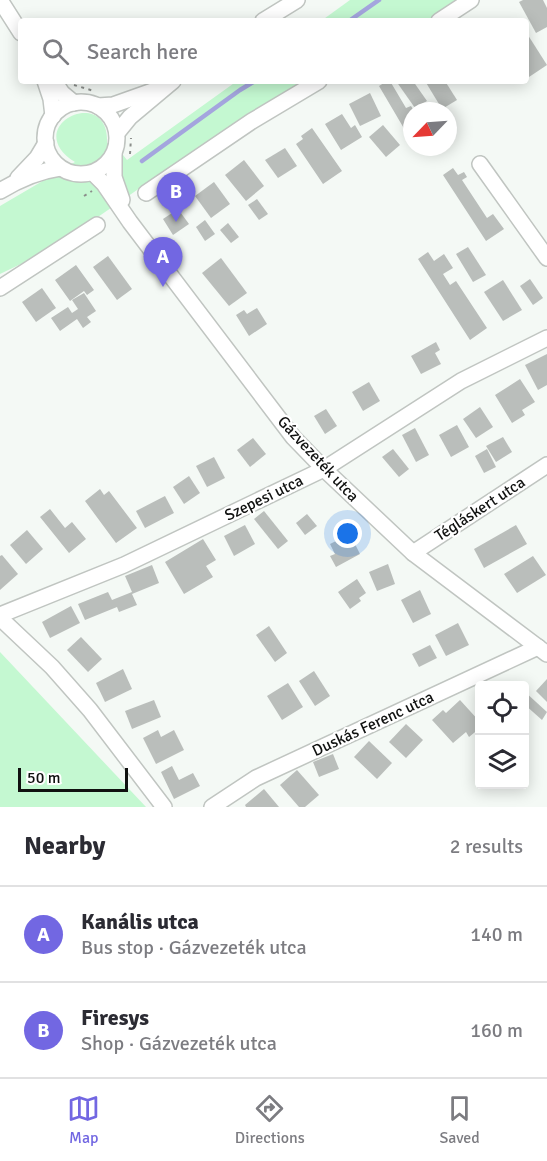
<!DOCTYPE html>
<html lang="en">
<head>
<meta charset="utf-8">
<style>
  :root { --surface:#fff; --page:#f7f7f7; --text:#2b2b33; --muted:#7c7c81; --line:#e1e1e2; --accent:#7267e2 }
  body { margin:0; font-family:Signika,sans-serif; background:var(--page); color:var(--text) }
  .controls { position:absolute; right:18px; bottom:18px; display:grid; overflow:hidden; border-radius:6px; box-shadow:0 3px 15px #0003 }
  .controls button { width:54px; height:54px; display:grid; place-items:center; padding:0; border:0; border-bottom:2px solid var(--line); background:var(--surface); color:var(--text); font:30px sans-serif }
  .compass { position:absolute; left:403px; top:102px; width:54px; height:54px; border-radius:50%; background:var(--surface); box-shadow:0 3px 15px #0003; rotate:245deg }
  .scale { position:absolute; left:18px; bottom:15px; width:110px; box-sizing:border-box; padding-left:6px; border:3px solid #101110; border-top:0; font-size:16px; line-height:21px; white-space:nowrap; color:#101110; -webkit-text-stroke:4px #fff; paint-order:stroke }
  .you { position:absolute; left:348px; top:534px; width:21px; height:21px; margin:-15px; border:4px solid #fff; border-radius:50%; background:#1a73e8; box-shadow:0 0 0 9px #1a73e833 }
  .badge { display:grid; place-items:center; width:39px; height:39px; border-radius:50%; background:var(--accent); color:#fff; font-size:20px; font-weight:700 }
  .pin { position:absolute; translate:-50% -50px; filter:drop-shadow(0 2px 3px #0008) }
  .pin::after { content:''; position:absolute; top:32px; width:21px; height:18px; background:inherit; clip-path:polygon(0 0,100% 0,50% 100%) }
  .list { margin:0; padding:0; list-style:none }
  h2 { display:flex; justify-content:space-between; align-items:center; height:78px; margin:0; padding:0 24px; font-size:26px }
  h2 small { font-size:20px; font-weight:400; color:var(--muted) }
  .list li { display:grid; grid-template-columns:39px 1fr auto; gap:18px; align-items:center; box-sizing:border-box; height:96px; padding:0 24px; border-top:2px solid var(--line) }
  .list b { display:block; font-size:22px; white-space:nowrap }
  .list p { margin:0; font-size:20px; white-space:nowrap; color:var(--muted) }
  .list em { font-size:20px; font-style:normal; color:var(--muted) }
  .icon { flex:none; width:33px; height:33px; fill:none; stroke:currentColor; stroke-width:2; stroke-linecap:round; stroke-linejoin:round }
  .map { position:relative; flex:none; width:547px; height:807px; overflow:hidden }
  .search { position:absolute; background:var(--surface); box-shadow:0 3px 15px #0003; left:18px; right:18px; top:18px; height:66px; display:flex; align-items:center; gap:15px; box-sizing:border-box; padding:0 21px; border-radius:6px; color:var(--muted); font-size:22px }
  .sheet { height:270px; background:var(--surface) }
  nav { display:flex; justify-content:space-around; align-items:center; box-sizing:border-box; height:84px; border-top:2px solid var(--line); background:var(--surface); font-size:16px; color:var(--muted) }
  nav a { display:grid; justify-items:center; gap:3px }
  nav .on { color:var(--accent) }
  .map>svg:first-child { display:block }
  .green { fill:#c4f8d1 }
  .lines { fill:none; stroke-linecap:round; stroke-linejoin:round }
  .stream { stroke:#a4a5de; stroke-width:4.5 }
  .building { fill:#babebb }
  .minor-casing { stroke:#c0c5c1; stroke-width:18 }
  .path { stroke:#8b8e8b; stroke-width:2; stroke-dasharray:3 4.5; stroke-linecap:butt }
  .minor { stroke:#fff; stroke-width:15 }
  .labels { text-anchor:middle; dominant-baseline:central; stroke-width:4.5; stroke-linejoin:round; paint-order:stroke }
  .street-label { font-size:16px; fill:#101110; stroke:#fff }
</style>
</head>
<body>
<div class="map">
<svg width="547" height="807" viewBox="0 0 547 807">
  <rect width="100%" height="100%" fill="#f4f9f5"/>
  <g class="green">
    <polygon points="350,0 462,0 433,21 321,21"/>
    <path d="M 237,81 L 312,81 L 195,150 L 50,250 L 0,274 L 0,206 L 75,162 C 18,126 110,83 107,143 L 112,141 L 127,160 Z"/>
    <polygon points="0,652 146,807 0,807"/>
  </g>
  <g class="lines">
    <g class="stream">
      <polyline points="349,21 379,0"/>
      <polyline points="142,161 240,90 255,81"/>
    </g>
  </g>
  <g class="building">
    <polygon points="523,0 543,0 547,8 547,27 536,33 519,2"/>
    <polygon points="526,32 547,65 526,79"/>
    <polygon points="387,81 390,81 406,108 411,106 414,111 412,111 412,136 409,137 379,86"/>
    <polygon points="396,81 413,81 427,101 415,108"/>
    <polygon points="425,81 445,81 457,100 442,109"/>
    <polygon points="370,93 381,116 360,126 349,104"/>
    <polygon points="342,114 351,128 355,125 362,137 341,150 325,124"/>
    <polygon points="383,125 400,145 386,157 369,137"/>
    <polygon points="312,128 342,171 323,184 296,144 303,139 301,136"/>
    <polygon points="285,148 297,166 278,178 265,160"/>
    <polygon points="244,160 264,186 246,201 225,175"/>
    <polygon points="453,168 458,175 464,172 467,177 462,180 487,218 493,214 504,229 486,241 443,175"/>
    <polygon points="214,182 230,204 211,218 195,196"/>
    <polygon points="257,199 268,214 259,220 248,205"/>
    <polygon points="178,209 189,224 173,235 163,219"/>
    <polygon points="205,220 215,234 205,241 196,227"/>
    <polygon points="228,223 239,237 231,243 220,230"/>
    <polygon points="468,247 486,275 473,282 456,254"/>
    <polygon points="428,252 434,261 444,254 453,268 443,274 450,285 456,281 487,328 470,340 418,259"/>
    <polygon points="108,256 132,289 117,300 93,267"/>
    <polygon points="221,258 247,293 229,306 202,273"/>
    <polygon points="76,265 94,290 87,295 84,291 70,301 55,280"/>
    <polygon points="530,279 543,298 533,305 520,286"/>
    <polygon points="503,280 522,310 503,321 484,292"/>
    <polygon points="42,288 56,308 36,322 22,302"/>
    <polygon points="84,293 96,311 87,317 91,322 83,328 77,319 60,331 51,318 68,307 72,313 78,309 72,300"/>
    <polygon points="257,308 267,324 249,336 236,315 244,310 247,314"/>
    <polygon points="436,342 440,350 435,353 441,364 421,374 411,356"/>
    <polygon points="547,354 547,385 538,390 525,365"/>
    <polygon points="520,379 535,402 522,410 525,415 512,423 495,395"/>
    <polygon points="369,382 380,401 363,411 352,392"/>
    <polygon points="480,407 493,427 476,438 463,419"/>
    <polygon points="326,409 337,426 325,434 314,416"/>
    <polygon points="457,425 469,447 451,457 439,435"/>
    <polygon points="415,428 429,455 416,462 402,435"/>
    <polygon points="503,437 512,452 496,462 486,446"/>
    <polygon points="253,438 266,454 250,467 237,450"/>
    <polygon points="393,449 409,469 399,477 382,457"/>
    <polygon points="487,449 496,467 484,473 475,456"/>
    <polygon points="214,457 225,478 207,487 196,466"/>
    <polygon points="189,476 200,493 184,504 173,487"/>
    <polygon points="100,489 104,495 109,491 137,528 116,543 85,501"/>
    <polygon points="165,496 174,513 145,528 136,511"/>
    <polygon points="50,509 65,528 72,522 86,539 69,553 40,517"/>
    <polygon points="264,511 288,541 278,549 254,519"/>
    <polygon points="307,514 317,526 305,535 296,523"/>
    <polygon points="245,525 255,544 234,556 224,536"/>
    <polygon points="516,525 527,544 484,568 474,549"/>
    <polygon points="27,530 43,549 26,564 10,545"/>
    <polygon points="350,534 360,554 336,567 330,556 335,554 330,544"/>
    <polygon points="203,539 216,560 206,566 213,577 184,594 165,562"/>
    <polygon points="2,555 18,574 0,590 0,556"/>
    <polygon points="533,556 546,575 517,593 504,574"/>
    <polygon points="388,564 395,584 377,591 369,572"/>
    <polygon points="152,565 159,583 132,594 137,605 119,612 117,607 85,620 78,604 108,592 112,600 132,592 125,576"/>
    <polygon points="357,579 366,593 359,598 361,601 350,609 338,592"/>
    <polygon points="420,590 431,614 413,623 401,600"/>
    <polygon points="71,606 80,623 50,638 42,622"/>
    <polygon points="458,623 469,645 446,656 435,635"/>
    <polygon points="269,626 287,653 275,662 256,635"/>
    <polygon points="81,637 102,659 88,672 67,650"/>
    <polygon points="430,645 437,658 419,667 412,654"/>
    <polygon points="123,669 132,689 105,702 96,683"/>
    <polygon points="314,671 330,696 315,706 299,681"/>
    <polygon points="547,679 547,702 536,691"/>
    <polygon points="288,683 303,707 282,720 267,696"/>
    <polygon points="524,691 547,712 542,720 524,704"/>
    <polygon points="154,700 161,717 132,729 125,711"/>
    <polygon points="460,700 480,722 480,728 469,737 466,732 453,743 432,720 443,710 446,713"/>
    <polygon points="406,724 423,740 406,758 389,742"/>
    <polygon points="158,730 161,737 174,730 184,750 156,764 143,738"/>
    <polygon points="369,741 392,763 377,779 354,757"/>
    <polygon points="333,754 339,769 319,777 313,762"/>
    <polygon points="172,766 179,780 193,773 200,786 174,799 161,772"/>
    <polygon points="297,770 319,795 305,807 299,807 280,785"/>
    <polygon points="264,789 279,807 246,807 245,805"/>
  </g>
  <g class="lines">
    <g class="minor-casing">
      <g id="minor">
        <polyline points="0,0 21,33"/>
        <polyline points="263,21 297,0"/>
        <polyline points="439,21 471,0"/>
        <polyline points="45,81 51,99 53,116"/>
        <polyline points="54,81 62,93 74,103"/>
        <circle cx="81" cy="138" r="36"/>
        <polyline points="98,106 113,105 158,89"/>
        <polyline points="117,133 130,117 173,81"/>
        <polyline points="114,155 114,177 122,200"/>
        <polyline points="480,164 547,258"/>
        <polyline points="93,173 104,184 130,222 293,437 324,469 413,553 547,654"/>
        <polyline points="18,178 37,158 46,143"/>
        <path d="M 0,191 C 18,180 39,171 60,168"/>
        <polyline points="146,193 252,121 319,81"/>
        <polyline points="0,288 97,225"/>
        <polyline points="413,553 547,465"/>
        <polyline points="0,615 124,565 324,469 461,381 547,338"/>
        <polyline points="0,618 52,667 90,710 164,807"/>
        <polyline points="212,807 256,778 538,647"/>
      </g>
    </g>
    <g class="path">
      <polyline points="74,85 94,91"/>
      <polyline points="130,154 131,138"/>
      <polyline points="84,196 92,191"/>
    </g>
    <use href="#minor" class="minor"/>
  </g>
  <g class="labels">
    <g class="street-label">
      <text transform="translate(318 459) rotate(47)">Gázvezeték utca</text>
      <text transform="translate(264 498) rotate(-26)">Szepesi utca</text>
      <text transform="translate(480 509) rotate(-33)">Tégláskert utca</text>
      <text transform="translate(373 724) rotate(-25)">Duskás Ferenc utca</text>
    </g>
  </g>
</svg>
<div class="controls">
<button><svg class="icon" aria-label="locate" viewBox="0 0 24 24"><circle cx="12" cy="12" r="6"/><path d="M12 2v4M12 18v4M2 12h4M18 12h4"/></svg></button>
<button><svg class="icon" aria-label="layers" viewBox="0 0 24 24"><path d="M12 4l9 5-9 5-9-5zM3 14l9 5 9-5"/></svg></button>
</div>
<svg class="compass" viewBox="-18 -18 36 36"><path d="M0-13l5 13h-10z" fill="#e53935"/><path d="M0 13l5-13h-10z" fill="#7c7c81"/></svg>
<div class="scale">50 m</div>
<div class="you"></div>
<div class="pin badge" style="left:163px;top:287px">A</div>
<div class="pin badge" style="left:176px;top:222px">B</div>
<div class="search"><svg class="icon" aria-label="search" viewBox="0 0 24 24"><circle cx="10" cy="10" r="6"/><path d="M15 15l6 6"/></svg>Search here</div>
</div>
<section class="sheet">
<h2>Nearby<small>2 results</small></h2>
<ul class="list">
<li><span class="badge">A</span><div><b>Kanális utca</b><p>Bus stop · Gázvezeték utca</p></div><em>140 m</em></li>
<li><span class="badge">B</span><div><b>Firesys</b><p>Shop · Gázvezeték utca</p></div><em>160 m</em></li>
</ul>
</section>
<nav>
<a class="on"><svg class="icon" aria-label="map" viewBox="0 0 24 24"><path d="M3 6l6-2 6 2 6-2v14l-6 2-6-2-6 2zM9 4v14M15 6v14"/></svg>Map</a>
<a><svg class="icon" aria-label="directions" viewBox="0 0 24 24"><path d="M12 3l9 9-9 9-9-9zM9 14v-3h6M13 9l2 2-2 2"/></svg>Directions</a>
<a><svg class="icon" aria-label="saved" viewBox="0 0 24 24"><path d="M7 4h10v16l-5-4-5 4z"/></svg>Saved</a>
</nav>
</body>
</html>
